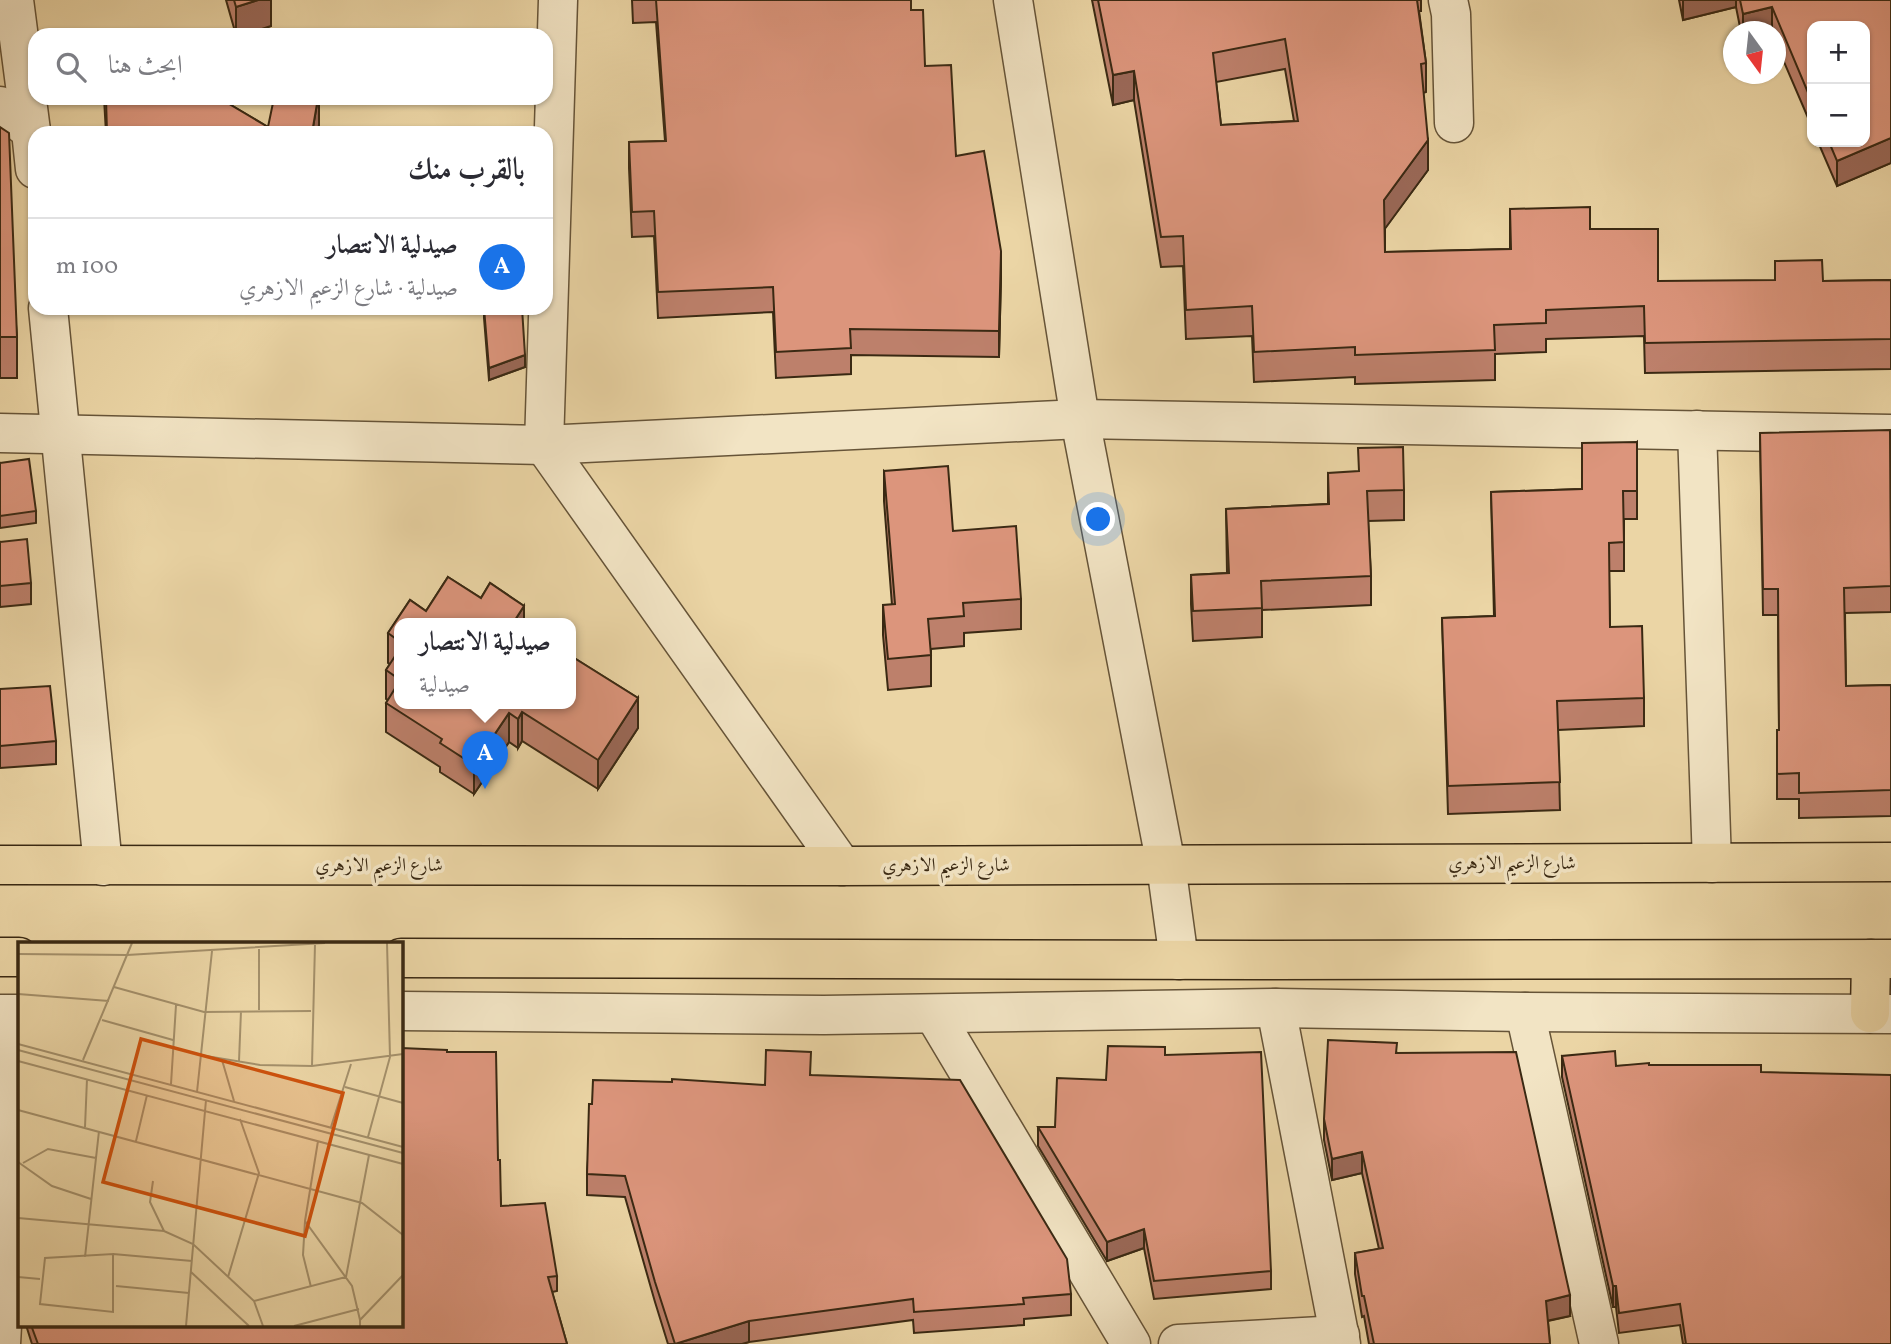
<!DOCTYPE html>
<html lang="ar">
<head>
<meta charset="utf-8">
<style>
  :root { --surface:#fff; --page:#f2f2f3; --text:#2b2b33; --muted:#7c7c81; --line:#e1e1e2; --accent:#1a73e8 }
  body { margin:0; font-family:Vollkorn,Amiri,serif; background:var(--page); color:var(--text); direction:rtl }
  .controls { position:absolute; right:21px; top:21px; display:grid; overflow:hidden; border-radius:14px; box-shadow:0 2px 5px #0004 }
  .controls button { width:63px; height:63px; display:grid; place-items:center; padding:0; border:0; border-bottom:2px solid var(--line); background:var(--surface); color:var(--text); font:35px sans-serif }
  .compass { position:absolute; left:1723px; top:21px; width:63px; height:63px; border-radius:50%; background:var(--surface); box-shadow:0 2px 5px #0004; rotate:165deg }
  .you { position:absolute; left:1099px; top:520px; width:24px; height:24px; margin:-18px; border:5px solid #fff; border-radius:50%; background:#1a73e8; box-shadow:0 0 0 10px #1a73e833 }
  .badge { display:grid; place-items:center; width:46px; height:46px; border-radius:50%; background:var(--accent); color:#fff; font-size:23px; font-weight:700 }
  .pin { position:absolute; translate:-50% -58px; filter:drop-shadow(0 2px 4px #0008) }
  .pin::after { content:''; position:absolute; top:37px; width:24px; height:21px; background:inherit; clip-path:polygon(0 0,100% 0,50% 100%) }
  .popup { position:absolute; left:394px; top:618px; width:182px; height:91px; box-sizing:border-box; display:grid; place-content:center; border-radius:14px; background:var(--surface); filter:drop-shadow(0 2px 5px #0005); font-size:23px; white-space:nowrap; color:var(--muted) }
  .popup b { font-size:26px; color:var(--text) }
  .popup::after { content:''; position:absolute; left:50%; top:100%; margin-left:-14px; border:14px solid transparent; border-top-color:var(--surface) }
  .list { margin:0; padding:0; list-style:none }
  h2 { display:flex; justify-content:space-between; align-items:center; height:91px; margin:0; padding:0 28px; font-size:30px }
  h2 small { font-size:23px; font-weight:400; color:var(--muted) }
  .list li { display:grid; grid-template-columns:46px 1fr auto; gap:21px; align-items:center; box-sizing:border-box; height:98px; padding:0 28px; border-top:2px solid var(--line) }
  .list b { display:block; font-size:26px; white-space:nowrap }
  .list p { margin:0; font-size:23px; white-space:nowrap; color:var(--muted) }
  .list em { font-size:23px; font-style:normal; color:var(--muted) }
  .icon { flex:none; width:38px; height:38px; fill:none; stroke:currentColor; stroke-width:2; stroke-linecap:round; stroke-linejoin:round }
  .map { position:relative; flex:none; width:1891px; height:1344px; overflow:hidden; direction:ltr }
  .search { position:absolute; background:var(--surface); box-shadow:0 2px 5px #0004; left:28px; top:28px; width:525px; height:77px; display:flex; align-items:center; gap:18px; box-sizing:border-box; padding:0 24px; border-radius:21px; color:var(--muted); font-size:26px }
  .panel { position:absolute; background:var(--surface); box-shadow:0 2px 5px #0004; left:28px; top:126px; width:525px; height:189px; border-radius:21px; direction:rtl }
  .map>svg:first-child { display:block }
  .lines { fill:none; stroke-linecap:round; stroke-linejoin:round }
  .minor-casing { stroke:#665438; stroke-width:41 }
  .major-casing { stroke:#3a2913; stroke-width:41 }
  .minor { stroke:#f2e4c4; stroke-width:38 }
  .major { stroke:#ebd5a5; stroke-width:38 }
  .wall { fill:#bd806b; stroke:#3a2913; stroke-width:2; fill-rule:evenodd }
  .shaded-wall { fill:#9a6857; stroke:#3a2913; stroke-width:2 }
  .building { fill:#dc957c; stroke:#3a2913; stroke-width:2; fill-rule:evenodd }
  .labels { text-anchor:middle; dominant-baseline:central; stroke-width:7; stroke-linejoin:round; paint-order:stroke }
  .street-label { font-size:19px; fill:#3a2913; stroke:#f2e4c4 }
  .inset-road { fill:none; stroke:#a4906b; stroke-width:2 }
  .view { fill:#ce520d; fill-opacity:0.15; stroke:#ce520d; stroke-width:3.5 }
  .inset-edge { fill:none; stroke:#3a2913; stroke-width:3.5 }
</style>
</head>
<body>
<div class="map">
<svg width="1891" height="1344" viewBox="0 0 1891 1344">
  <rect width="100%" height="100%" fill="#ebd5a5"/>
  <filter id="stains"><feTurbulence type="fractalNoise" baseFrequency=".00286" numOctaves="4"/><feColorMatrix values="0 0 0 0 .2 0 0 0 0 .09 0 0 0 0 .02 0 0 0 .5 -.17"/></filter>
  <radialGradient id="worn" r=".72"><stop offset=".6" stop-color="#630" stop-opacity="0"/><stop offset="1" stop-color="#630" stop-opacity=".3"/></radialGradient>
  <g class="lines">
    <g class="minor-casing">
      <g id="minor">
        <polyline points="14,0 31,131"/>
        <polyline points="558,0 544,445 842,866"/>
        <polyline points="1013,0 1080,419 1166,865 1179,960"/>
        <polyline points="1448,0 1451,14 1454,123"/>
        <polyline points="0,106 31,131 35,169"/>
        <polyline points="48,308 103,866"/>
        <polyline points="1697,430 1712,863"/>
        <polyline points="0,433 544,445 1080,419 1891,434"/>
        <polyline points="1276,1008 1341,1344"/>
        <polyline points="401,1011 824,1015 1276,1008 1525,1012 1891,1014"/>
        <polyline points="1525,1012 1599,1344"/>
        <polyline points="0,1014 19,1014 1,1344"/>
        <polyline points="934,1014 1131,1344"/>
        <polyline points="1178,1344 1340,1335"/>
      </g>
    </g>
    <g class="major-casing">
      <g id="major">
        <polyline points="0,865 842,866 1891,862"/>
        <polyline points="0,957 19,957"/>
        <polyline points="401,958 1261,960 1891,959"/>
        <polyline points="1870,1013 1871,959"/>
      </g>
    </g>
    <use href="#minor" class="minor"/>
    <use href="#major" class="major"/>
  </g>
  <g class="wall">
    <polygon points="226,0 271,0 271,26 243,35 236,35"/>
    <polygon points="632,0 911,0 911,10 925,66 956,156 1001,276 999,357 851,355 851,374 776,378 773,312 658,318 654,236 632,237 629,168 629,142 665,141 656,22 633,23"/>
    <path d="M 1092,0 L 1421,0 L 1421,11 L 1419,11 L 1426,63 L 1426,92 L 1423,93 L 1428,170 L 1385,228 L 1385,252 L 1510,249 L 1510,209 L 1590,229 L 1658,281 L 1823,281 L 1891,280 L 1891,369 L 1645,373 L 1644,336 L 1546,339 L 1546,352 L 1495,354 L 1495,380 L 1355,384 L 1355,377 L 1254,382 L 1252,336 L 1186,339 L 1183,266 L 1161,267 L 1134,100 L 1113,105 ZM 1285,69 L 1294,121 L 1221,125 L 1216,82 Z"/>
    <polygon points="1679,0 1891,0 1891,163 1837,186 1818,142 1865,142 1812,26 1812,127 1775,41 1775,32 1741,32 1736,7 1683,20"/>
    <polygon points="104,98 219,98 268,127 319,98 319,124 318,133 106,133"/>
    <polygon points="0,127 17,337 17,378 0,378"/>
    <polygon points="484,308 525,367 489,380 484,318"/>
    <polygon points="1760,433 1891,442 1891,612 1845,613 1846,686 1891,685 1891,816 1799,818 1799,799 1777,799 1777,730 1779,730 1778,615 1763,615"/>
    <polygon points="1637,442 1637,519 1624,519 1624,571 1609,571 1610,627 1644,698 1644,726 1558,730 1560,810 1448,814 1442,618 1494,616 1491,492 1582,489"/>
    <polygon points="0,463 36,511 36,523 0,528"/>
    <polygon points="884,471 953,531 1021,599 1021,629 964,633 964,646 931,649 931,686 888,690 883,635 883,605 892,605 884,501"/>
    <polygon points="1328,473 1404,490 1404,520 1368,521 1371,576 1371,605 1262,610 1262,637 1193,641 1191,604 1191,575 1227,573 1226,509 1328,504"/>
    <polygon points="0,542 31,583 31,604 0,607"/>
    <polygon points="448,577 481,598 490,583 524,606 524,623 399,623 399,703 571,703 571,656 638,698 638,728 598,789 522,741 518,748 509,742 474,794 440,772 440,767 386,732 386,703 388,700 386,699 386,670 390,664 388,663 388,633 410,600 426,611"/>
    <polygon points="0,689 56,741 56,764 0,768"/>
    <polygon points="447,1052 498,1160 501,1206 557,1276 557,1291 552,1292 567,1344 32,1344 26,1325 401,1325"/>
    <polygon points="1397,1053 1570,1316 1548,1321 1550,1344 1369,1344 1364,1316 1362,1317 1355,1274 1355,1253 1379,1249 1362,1173 1332,1180 1324,1140 1324,1119"/>
    <polygon points="1165,1055 1271,1271 1271,1289 1154,1299 1144,1248 1107,1261 1038,1146 1038,1127 1055,1127 1106,1080"/>
    <polygon points="1562,1056 1616,1066 1649,1065 1761,1072 1891,1344 1683,1344 1680,1325 1619,1333 1616,1307 1613,1307 1562,1077"/>
    <polygon points="811,1075 1071,1294 1071,1315 1024,1319 1024,1325 914,1333 913,1320 749,1342 742,1344 668,1344 655,1302 625,1197 587,1195 587,1174 592,1104 765,1085"/>
  </g>
  <g class="shaded-wall">
    <polygon points="258,0 271,0 271,26 243,35 236,35 236,7"/>
    <polygon points="1683,0 1736,0 1736,7 1683,20"/>
    <polygon points="1772,7 1772,32 1743,32 1743,14"/>
    <polygon points="1134,71 1134,100 1113,105 1113,75"/>
    <polygon points="318,98 319,98 319,124 318,133 312,133"/>
    <polygon points="1891,138 1891,163 1837,186 1837,161"/>
    <polygon points="1428,140 1428,170 1384,230 1384,200"/>
    <polygon points="1001,251 1001,276 999,357 999,331"/>
    <polygon points="525,355 525,367 489,380 489,368"/>
    <polygon points="524,606 524,623 515,623 515,620"/>
    <polygon points="638,698 638,728 598,789 598,760"/>
    <polygon points="522,712 522,741 518,748 518,719"/>
    <polygon points="509,713 509,742 474,794 474,765"/>
    <polygon points="1362,1152 1362,1173 1332,1180 1332,1159"/>
    <polygon points="1144,1229 1144,1248 1107,1261 1107,1242"/>
    <rect x="1613" y="1286" width="3" height="21"/>
    <polygon points="1570,1295 1570,1316 1546,1321 1546,1301"/>
    <polygon points="749,1321 749,1342 742,1344 675,1344"/>
  </g>
  <g class="building">
    <polygon points="234,0 258,0 236,7"/>
    <polygon points="656,0 911,0 911,10 923,10 925,66 951,65 956,156 984,151 1001,251 999,331 850,329 851,348 776,352 773,287 658,292 654,211 632,212 629,142 666,141"/>
    <path d="M 1098,0 L 1417,0 L 1426,63 L 1421,64 L 1428,140 L 1384,200 L 1385,252 L 1511,249 L 1510,209 L 1590,207 L 1590,229 L 1658,229 L 1658,281 L 1775,280 L 1775,261 L 1822,260 L 1823,281 L 1891,280 L 1891,339 L 1645,343 L 1644,306 L 1546,310 L 1546,323 L 1494,325 L 1495,350 L 1355,355 L 1355,347 L 1254,352 L 1252,306 L 1186,310 L 1183,236 L 1161,237 L 1134,71 L 1113,75 ZM 1285,39 L 1298,121 L 1221,125 L 1213,53 Z"/>
    <polygon points="1740,0 1891,0 1891,138 1837,161 1829,142 1865,142 1865,26 1812,26 1812,102 1772,7 1743,14"/>
    <polygon points="106,98 219,98 268,127 274,98 318,98 312,133 107,133"/>
    <polygon points="0,127 9,133 17,337 0,337"/>
    <polygon points="484,308 522,308 525,355 489,368"/>
    <polygon points="1890,430 1891,586 1844,588 1846,686 1891,685 1891,790 1799,793 1799,773 1777,774 1777,730 1779,730 1778,589 1763,589 1760,433"/>
    <polygon points="1637,442 1637,491 1623,491 1624,542 1609,543 1610,627 1642,626 1644,698 1557,701 1560,782 1448,786 1442,618 1495,616 1491,492 1582,489 1582,443"/>
    <polygon points="1403,447 1404,490 1367,491 1371,576 1261,581 1262,608 1193,611 1191,575 1229,573 1226,509 1329,504 1328,473 1359,471 1358,448"/>
    <polygon points="29,459 36,511 0,516 0,463"/>
    <polygon points="948,466 953,531 1016,526 1021,599 963,603 964,616 928,619 931,655 888,659 883,605 895,604 884,471"/>
    <polygon points="27,539 31,583 0,586 0,542"/>
    <polygon points="448,577 481,598 490,583 524,606 515,620 519,623 399,623 399,641 388,633 410,600 426,611"/>
    <polygon points="399,650 399,679 386,670"/>
    <polygon points="571,656 638,698 598,760 522,712 518,719 509,713 474,765 440,743 442,739 386,703 399,682 399,703 571,703"/>
    <polygon points="50,686 56,741 0,746 0,689"/>
    <polygon points="1328,1040 1397,1043 1396,1053 1516,1052 1570,1295 1546,1301 1550,1344 1374,1344 1364,1296 1362,1296 1355,1253 1383,1248 1362,1152 1332,1159 1324,1119"/>
    <polygon points="1108,1046 1165,1047 1165,1055 1261,1052 1271,1271 1154,1281 1144,1229 1107,1242 1038,1127 1055,1127 1057,1078 1106,1080"/>
    <polygon points="401,1048 447,1050 447,1052 496,1052 498,1160 500,1160 501,1206 545,1203 557,1276 548,1277 567,1344 38,1344 31,1325 401,1325"/>
    <polygon points="766,1050 811,1052 810,1075 960,1080 1067,1259 1071,1294 1023,1298 1024,1304 914,1312 913,1299 749,1321 675,1344 655,1282 625,1176 587,1174 589,1104 592,1104 593,1080 672,1082 672,1079 765,1085"/>
    <polygon points="1615,1051 1616,1066 1649,1063 1649,1065 1761,1065 1761,1072 1891,1075 1891,1344 1686,1344 1680,1304 1619,1313 1616,1286 1613,1286 1562,1056"/>
  </g>
  <g class="labels">
    <g class="street-label">
      <text x="1512" y="864">شارع الزعيم الازهري</text>
      <text x="379" y="866">شارع الزعيم الازهري</text>
      <text x="946" y="866">شارع الزعيم الازهري</text>
    </g>
  </g>
  <g transform="translate(18 942)">
    <rect width="385" height="385" fill="#ebd5a5"/>
    <path class="inset-road" d="M 241,7 L 241,68M 0,12 L 109,13 L 307,1M 96,45 L 186,70 L 293,69M 0,52 L 91,59M 84,78 L 155,98M 0,102 L 385,205M 0,108 L 385,211M 182,113 L 242,123 L 294,124 L 385,112M 65,118 L 114,1M 204,118 L 216,159M 0,119 L 385,222M 221,119 L 223,69M 294,124 L 297,2M 153,142 L 158,63M 327,145 L 385,161M 179,150 L 194,9M 0,168 L 344,261 L 385,293M 67,185 L 69,137M 313,185 L 333,122M 350,195 L 372,115 L 369,1M 118,199 L 129,153M 300,199 L 287,279 L 334,344 L 342,378M 0,220 L 34,244 L 73,257M 5,221 L 30,207 L 78,216M 135,239 L 132,260 L 146,289M 0,276 L 146,289 L 175,302 L 236,359 L 245,384M 287,279 L 285,313 L 293,345M 95,312 L 95,370 L 22,362 L 27,316 ZM 95,312 L 174,319M 67,315 L 81,189M 173,330 L 231,384M 0,335 L 22,337M 210,335 L 241,231 L 222,177M 98,344 L 171,351M 236,359 L 328,335 L 351,213M 168,384 L 188,158M 276,384 L 341,367M 342,384 L 342,378 L 385,333"/>
    <path class="view" d="M 123,97 L 325,151 L 287,294 L 85,240 Z"/>
    <rect width="385" height="385" class="inset-edge"/>
  </g>
  <rect width="100%" height="100%" filter="url(#stains)"/>
  <rect width="100%" height="100%" fill="url(#worn)"/>
</svg>
<div class="controls">
<button>+</button>
<button>−</button>
</div>
<svg class="compass" viewBox="-18 -18 36 36"><path d="M0-13l5 13h-10z" fill="#e53935"/><path d="M0 13l5-13h-10z" fill="#7c7c81"/></svg>
<div class="you"></div>
<div class="pin badge" style="left:485px;top:789px">A</div>
<div class="popup"><b>صيدلية الانتصار</b>صيدلية</div>
<div class="search"><svg class="icon" aria-label="search" viewBox="0 0 24 24"><circle cx="10" cy="10" r="6"/><path d="M15 15l6 6"/></svg>ابحث هنا</div>
<section class="panel">
<h2>بالقرب منك<small></small></h2>
<ul class="list">
<li><span class="badge">A</span><div><b>صيدلية الانتصار</b><p>صيدلية · شارع الزعيم الازهري</p></div><em>100 m</em></li>
</ul>
</section>
</div>
</body>
</html>
